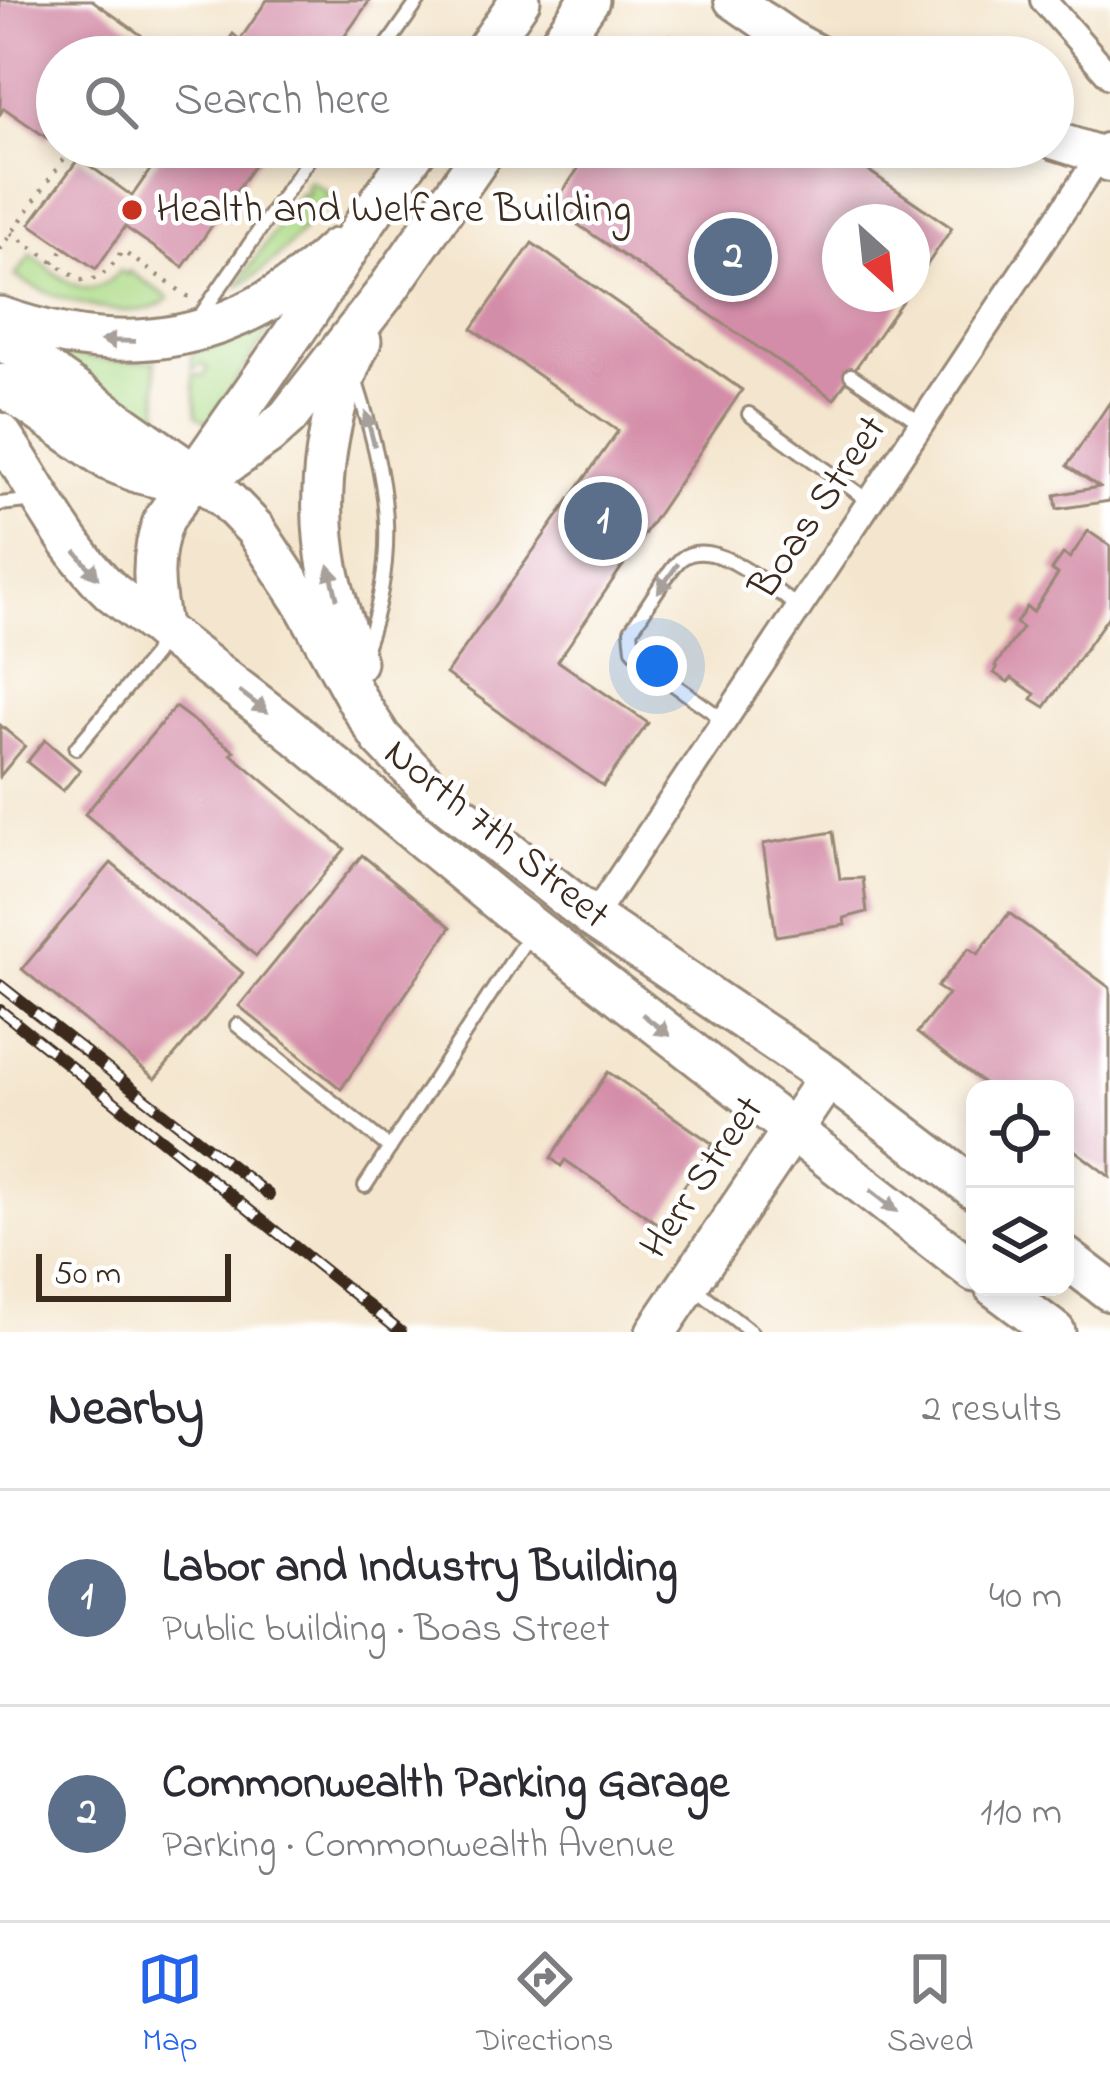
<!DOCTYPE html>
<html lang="en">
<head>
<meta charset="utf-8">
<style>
  :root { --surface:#fff; --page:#f7f7f7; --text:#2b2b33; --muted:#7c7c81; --line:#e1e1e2; --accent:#2563eb }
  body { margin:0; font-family:"Indie Flower",sans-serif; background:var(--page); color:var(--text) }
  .controls { position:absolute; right:36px; bottom:36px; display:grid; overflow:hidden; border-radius:24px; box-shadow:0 6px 18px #0003 }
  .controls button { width:108px; height:108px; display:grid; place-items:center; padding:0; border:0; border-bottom:3px solid var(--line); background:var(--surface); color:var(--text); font:60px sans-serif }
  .compass { position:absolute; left:822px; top:204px; width:108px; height:108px; border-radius:50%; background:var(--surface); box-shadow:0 6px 18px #0003; rotate:153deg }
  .scale { position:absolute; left:36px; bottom:30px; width:195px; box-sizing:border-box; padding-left:12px; border:6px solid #3b2a1e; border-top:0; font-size:33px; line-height:42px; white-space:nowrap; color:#3b2a1e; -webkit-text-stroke:9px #fff; paint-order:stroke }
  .you { position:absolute; left:657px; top:666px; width:42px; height:42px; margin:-30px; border:9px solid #fff; border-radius:50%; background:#1a73e8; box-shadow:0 0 0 18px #1a73e833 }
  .badge { display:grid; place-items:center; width:78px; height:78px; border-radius:50%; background:var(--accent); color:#fff; font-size:39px; font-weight:700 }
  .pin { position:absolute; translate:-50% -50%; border:6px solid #fff; box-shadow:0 3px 12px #0006 }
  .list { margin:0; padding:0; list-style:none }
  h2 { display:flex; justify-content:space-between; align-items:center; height:156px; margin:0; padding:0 48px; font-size:51px }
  h2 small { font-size:39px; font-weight:400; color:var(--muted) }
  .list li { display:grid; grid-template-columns:78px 1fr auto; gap:36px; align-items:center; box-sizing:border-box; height:216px; padding:0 48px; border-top:3px solid var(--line) }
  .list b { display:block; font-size:45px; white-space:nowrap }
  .list p { margin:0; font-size:39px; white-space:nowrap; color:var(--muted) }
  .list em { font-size:39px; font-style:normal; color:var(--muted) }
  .icon { flex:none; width:66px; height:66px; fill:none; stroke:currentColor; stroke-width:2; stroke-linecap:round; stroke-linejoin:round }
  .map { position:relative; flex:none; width:1110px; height:1332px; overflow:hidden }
  .search { position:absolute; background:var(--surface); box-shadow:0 6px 18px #0003; left:36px; right:36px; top:36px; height:132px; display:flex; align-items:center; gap:30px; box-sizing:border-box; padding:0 42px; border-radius:66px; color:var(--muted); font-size:45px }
  .sheet { height:588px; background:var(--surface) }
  nav { display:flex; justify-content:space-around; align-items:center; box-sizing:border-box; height:168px; border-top:3px solid var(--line); background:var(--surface); font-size:33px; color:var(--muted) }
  nav a { display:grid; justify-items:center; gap:6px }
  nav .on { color:var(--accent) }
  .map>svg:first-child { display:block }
  .green { fill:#addb87; stroke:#748252; stroke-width:3 }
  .building { fill:#d48da8 }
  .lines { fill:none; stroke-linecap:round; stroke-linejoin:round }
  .service-casing { stroke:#988876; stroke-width:18 }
  .minor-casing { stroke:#988876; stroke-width:30 }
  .secondary-casing { stroke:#988876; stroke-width:42 }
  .primary-casing { stroke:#988876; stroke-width:45 }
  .path { stroke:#988876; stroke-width:4.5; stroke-dasharray:3 9; stroke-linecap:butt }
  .service { stroke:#fff; stroke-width:12 }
  .minor { stroke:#fff; stroke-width:24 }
  .secondary { stroke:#fff; stroke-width:36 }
  .primary { stroke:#fff; stroke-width:39 }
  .rail-casing { stroke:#3b2a1e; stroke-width:12 }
  .rail { stroke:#fff; stroke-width:8; stroke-dasharray:22; stroke-linecap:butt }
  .oneway { fill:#a79f9a }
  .poi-dot { fill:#c8321e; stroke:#fff; stroke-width:4.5 }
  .labels { text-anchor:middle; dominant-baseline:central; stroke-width:9; stroke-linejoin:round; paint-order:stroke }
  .poi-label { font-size:42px; fill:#3b2a1e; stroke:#fff; text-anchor:start }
  .street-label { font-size:42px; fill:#3b2a1e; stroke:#fff }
</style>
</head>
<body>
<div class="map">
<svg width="1110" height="1332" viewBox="0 0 1110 1332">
  <rect width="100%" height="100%" fill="#fff"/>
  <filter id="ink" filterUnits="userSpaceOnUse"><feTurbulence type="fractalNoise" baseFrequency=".00833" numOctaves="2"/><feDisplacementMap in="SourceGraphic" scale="24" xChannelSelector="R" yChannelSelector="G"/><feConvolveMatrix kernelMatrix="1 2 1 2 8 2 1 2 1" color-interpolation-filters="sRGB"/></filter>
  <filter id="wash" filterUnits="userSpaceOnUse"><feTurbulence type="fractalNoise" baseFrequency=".004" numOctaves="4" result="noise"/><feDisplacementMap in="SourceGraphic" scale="48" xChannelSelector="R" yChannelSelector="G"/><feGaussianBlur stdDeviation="2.7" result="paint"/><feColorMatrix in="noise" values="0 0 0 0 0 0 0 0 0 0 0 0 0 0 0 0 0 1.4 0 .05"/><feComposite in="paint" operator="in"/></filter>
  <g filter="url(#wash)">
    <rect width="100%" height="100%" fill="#f4e6ce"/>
    <g class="green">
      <path d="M 310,181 L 330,194 C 303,231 277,266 236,287 L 301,193 L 306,196 L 309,192 L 305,187 Z"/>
      <path d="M 31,255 C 62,276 87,309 120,270 L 126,275 L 129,271 L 169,298 C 140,329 45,297 15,276 Z"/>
      <polygon points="274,323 208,423 197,416 193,374 204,376 208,369 202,363 192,369 191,354 228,343"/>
      <path d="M 53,351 C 87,359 120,364 155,361 L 160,417 L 154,427 L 51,352 Z"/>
    </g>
    <g id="blocks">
      <g class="building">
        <polygon points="0,0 92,0 141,35 126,57 57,57 57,130 54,128 47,138 4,108 0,114"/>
        <polygon points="267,0 370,0 330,57 216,57 233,34 240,40"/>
        <polygon points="670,35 702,57 655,57"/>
        <polygon points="166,147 267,147 183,267 125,227 96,269 30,224 79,158 132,196"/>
        <polygon points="593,147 834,147 952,228 912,287 912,222 840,222 840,294 907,294 834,399 552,207"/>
        <polygon points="532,243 742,390 558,661 648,723 603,786 446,674 618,431 472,329"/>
        <polygon points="1110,402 1110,501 1057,509 1055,495 1099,487 1067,466"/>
        <polygon points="1088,531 1110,546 1110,614 1045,707 1032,699 1035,694 1012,678 1008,682 994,673 997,668 995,666 1022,628 1016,623 1027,607 1033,612 1058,574 1052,570 1063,554 1070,558"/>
        <polygon points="175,707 234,751 231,754 345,849 256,956 85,814"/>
        <polygon points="0,725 25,746 0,776"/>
        <polygon points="45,740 80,770 63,791 27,762"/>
        <polygon points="833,832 840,879 863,878 867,912 844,918 845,925 776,936 763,844"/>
        <polygon points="362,855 451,927 341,1089 239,1006"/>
        <polygon points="111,863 243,973 155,1079 22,969"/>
        <polygon points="1009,913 1110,988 1110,1177 1065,1143 1065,1089 991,1089 917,1033 948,994 937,987 969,948 978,954"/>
        <polygon points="608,1072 713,1144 658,1224 565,1160 561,1166 551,1158"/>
      </g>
    </g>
  </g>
  <g filter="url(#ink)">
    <use href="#blocks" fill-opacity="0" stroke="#988876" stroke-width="3"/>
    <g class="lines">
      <g class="service-casing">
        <g id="service">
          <polyline points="379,57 419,0"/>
          <polyline points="198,319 317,147"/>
          <polyline points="851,375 922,424"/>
          <path d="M 356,382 C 387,479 401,550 365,648"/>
          <polyline points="749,414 869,501"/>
          <polyline points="0,504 36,500"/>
          <path d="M 724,720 L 649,667 L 633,649 L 631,630 C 642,615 669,569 681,559 C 713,534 772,589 798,607"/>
          <polyline points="76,748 154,655 161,635"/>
          <polyline points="237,1025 390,1148"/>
          <polyline points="365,1186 529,935"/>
          <polyline points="695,1288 751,1332"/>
        </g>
      </g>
      <g class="minor-casing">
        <g id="minor">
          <polyline points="1043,0 1110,76"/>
          <polyline points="593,918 1106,146"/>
        </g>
      </g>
      <g class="secondary-casing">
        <g id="secondary">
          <polyline points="733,0 790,39 823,57"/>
          <polyline points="1053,140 1100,155 1110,163"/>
        </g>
      </g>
      <g class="primary-casing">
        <g id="primary">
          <polyline points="481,57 520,0"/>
          <polyline points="550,57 589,0"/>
          <path d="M 0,317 C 128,362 236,343 336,249"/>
          <polyline points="0,338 195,475 227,500 255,529 302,600 360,705 381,738 435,794 593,918 828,1077 975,1189"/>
          <polyline points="0,384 110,461 139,473 172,481 225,465 268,435 288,417 385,293 487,147"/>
          <path d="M 0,433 C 37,486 64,547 112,592 L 281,722 L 503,905 L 975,1272"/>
          <path d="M 161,630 C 153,591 149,557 164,519 L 307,314 L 366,221 L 418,147"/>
          <path d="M 356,662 C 347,633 335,602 329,572 C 314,496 326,410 361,341"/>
          <polyline points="1065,1257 1110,1291"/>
          <polyline points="995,1287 1055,1332"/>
          <polyline points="656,1332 828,1077"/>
        </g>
      </g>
      <g class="path">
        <polyline points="136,57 150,37"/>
        <path d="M 11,233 L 80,280 C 102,282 110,268 122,251 L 189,297"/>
        <polyline points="0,250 72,147"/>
        <polyline points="53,263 64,248"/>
      </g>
      <use href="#service" class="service"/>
      <use href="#minor" class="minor"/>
      <use href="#secondary" class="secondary"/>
      <use href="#primary" class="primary"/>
      <g class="rail-casing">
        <g id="rail">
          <polyline points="0,985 269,1195"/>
          <polyline points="0,1010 401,1332"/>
        </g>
      </g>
      <use href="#rail" class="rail"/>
    </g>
    <defs><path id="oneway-solid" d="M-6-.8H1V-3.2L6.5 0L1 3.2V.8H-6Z" transform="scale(3)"/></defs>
    <g class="oneway">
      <use href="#oneway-solid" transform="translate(118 341) rotate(-179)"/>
      <use href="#oneway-solid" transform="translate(370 429) rotate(-105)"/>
      <use href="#oneway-solid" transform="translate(87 565) rotate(50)"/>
      <use href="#oneway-solid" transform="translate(668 578) rotate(125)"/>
      <use href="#oneway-solid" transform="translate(333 582) rotate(-104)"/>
      <use href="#oneway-solid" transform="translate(254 702) rotate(37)"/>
      <use href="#oneway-solid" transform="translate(656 1025) rotate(38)"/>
      <use href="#oneway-solid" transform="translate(884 1201) rotate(38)"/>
    </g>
  </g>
  <circle class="poi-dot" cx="132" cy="210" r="12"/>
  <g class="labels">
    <g class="poi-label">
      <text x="156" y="210">Health and Welfare Building</text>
    </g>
    <g class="street-label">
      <text transform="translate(819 508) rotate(-56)">Boas Street</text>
      <text transform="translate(496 835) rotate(39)">North 7th Street</text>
      <text transform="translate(703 1178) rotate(-56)">Herr Street</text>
    </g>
  </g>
</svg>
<div class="controls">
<button><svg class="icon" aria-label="locate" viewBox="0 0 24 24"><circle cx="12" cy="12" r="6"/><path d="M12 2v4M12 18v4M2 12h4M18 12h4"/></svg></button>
<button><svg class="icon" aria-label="layers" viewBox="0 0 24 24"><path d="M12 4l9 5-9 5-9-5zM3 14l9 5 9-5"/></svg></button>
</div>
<svg class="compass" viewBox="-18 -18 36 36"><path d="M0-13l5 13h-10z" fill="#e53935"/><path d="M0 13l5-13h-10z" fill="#7c7c81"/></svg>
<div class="scale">50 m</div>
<div class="you"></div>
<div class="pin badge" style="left:603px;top:521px;background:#5c6f8a">1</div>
<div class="pin badge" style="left:733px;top:257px;background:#5c6f8a">2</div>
<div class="search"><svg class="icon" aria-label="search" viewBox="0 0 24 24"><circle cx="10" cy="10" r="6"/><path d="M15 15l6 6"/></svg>Search here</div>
</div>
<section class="sheet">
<h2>Nearby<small>2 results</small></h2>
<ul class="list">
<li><span class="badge" style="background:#5c6f8a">1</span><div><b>Labor and Industry Building</b><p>Public building · Boas Street</p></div><em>40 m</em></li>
<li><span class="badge" style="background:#5c6f8a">2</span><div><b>Commonwealth Parking Garage</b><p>Parking · Commonwealth Avenue</p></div><em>110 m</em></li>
</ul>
</section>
<nav>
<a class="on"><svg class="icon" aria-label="map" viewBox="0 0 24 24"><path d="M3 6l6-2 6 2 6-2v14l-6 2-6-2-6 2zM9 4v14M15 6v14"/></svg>Map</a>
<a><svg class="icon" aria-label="directions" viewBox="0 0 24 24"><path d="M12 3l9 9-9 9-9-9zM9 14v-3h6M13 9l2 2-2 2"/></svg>Directions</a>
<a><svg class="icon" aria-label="saved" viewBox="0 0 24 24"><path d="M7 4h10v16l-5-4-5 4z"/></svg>Saved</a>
</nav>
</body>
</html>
